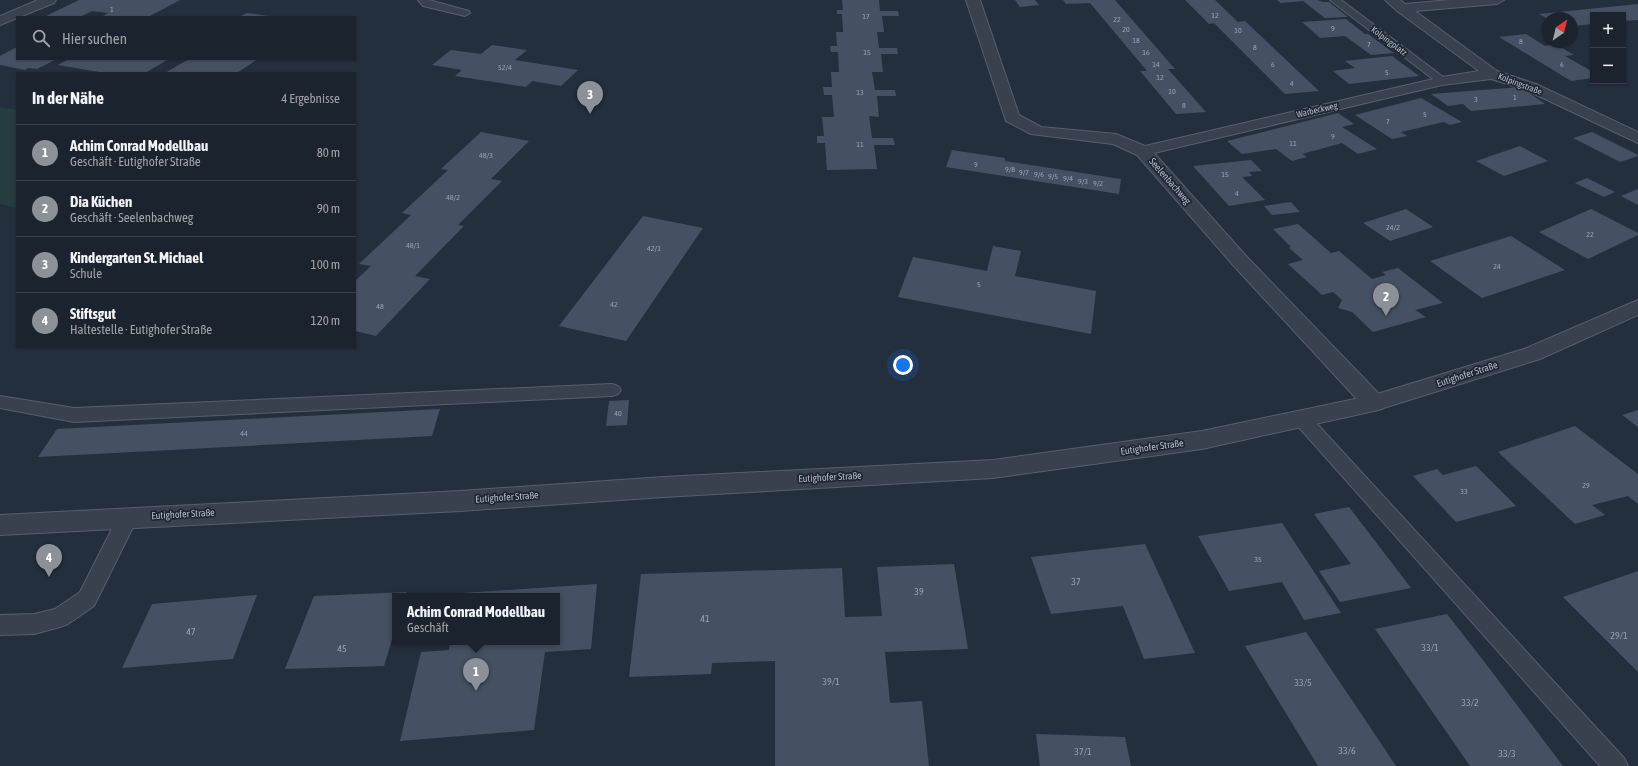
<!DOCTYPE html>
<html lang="de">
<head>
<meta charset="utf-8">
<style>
  :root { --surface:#1b232e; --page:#242b36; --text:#f1f3f6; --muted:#a0a4aa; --line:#39404a; --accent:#8c9099 }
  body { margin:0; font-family:"Asap Condensed",sans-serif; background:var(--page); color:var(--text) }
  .controls { position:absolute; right:12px; top:12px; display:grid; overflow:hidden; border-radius:0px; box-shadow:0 1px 3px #0004 }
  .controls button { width:36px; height:36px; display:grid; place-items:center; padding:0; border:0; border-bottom:1px solid var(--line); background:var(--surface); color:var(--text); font:20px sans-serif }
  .compass { position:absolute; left:1542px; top:12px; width:36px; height:36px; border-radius:50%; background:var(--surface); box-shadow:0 1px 3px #0004; rotate:35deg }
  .you { position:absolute; left:903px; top:365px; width:14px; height:14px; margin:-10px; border:3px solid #fff; border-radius:50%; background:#1a73e8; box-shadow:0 0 0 6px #1a73e833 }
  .badge { display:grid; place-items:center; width:26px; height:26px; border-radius:50%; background:var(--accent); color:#fff; font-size:13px; font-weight:700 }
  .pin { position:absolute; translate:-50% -33px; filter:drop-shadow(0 1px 2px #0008) }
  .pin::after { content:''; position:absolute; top:21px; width:14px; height:12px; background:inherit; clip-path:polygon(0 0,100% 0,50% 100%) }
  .popup { position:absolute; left:392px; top:593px; width:168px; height:52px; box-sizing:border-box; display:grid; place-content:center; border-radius:0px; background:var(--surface); filter:drop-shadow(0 1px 3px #0005); font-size:13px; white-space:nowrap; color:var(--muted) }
  .popup b { font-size:15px; color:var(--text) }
  .popup::after { content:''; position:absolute; left:50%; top:100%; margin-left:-8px; border:8px solid transparent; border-top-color:var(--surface) }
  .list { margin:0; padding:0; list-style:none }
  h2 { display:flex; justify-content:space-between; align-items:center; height:52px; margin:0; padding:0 16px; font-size:17px }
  h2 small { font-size:13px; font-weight:400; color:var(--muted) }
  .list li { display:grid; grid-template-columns:26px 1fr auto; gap:12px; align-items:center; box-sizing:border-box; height:56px; padding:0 16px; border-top:1px solid var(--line) }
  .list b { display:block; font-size:15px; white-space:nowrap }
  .list p { margin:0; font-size:13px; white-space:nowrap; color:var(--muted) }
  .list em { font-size:13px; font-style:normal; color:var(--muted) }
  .icon { flex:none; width:22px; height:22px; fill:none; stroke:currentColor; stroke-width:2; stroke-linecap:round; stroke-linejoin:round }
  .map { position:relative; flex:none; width:1638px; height:766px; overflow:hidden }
  .search { position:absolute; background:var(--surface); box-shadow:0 1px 3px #0004; left:16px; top:16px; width:340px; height:44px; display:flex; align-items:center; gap:10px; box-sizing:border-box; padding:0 14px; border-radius:0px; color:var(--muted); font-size:15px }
  .panel { position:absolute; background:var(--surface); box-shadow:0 1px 3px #0004; left:16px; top:72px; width:340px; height:276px; border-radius:0px }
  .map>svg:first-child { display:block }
  .green { fill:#263c3f }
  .building { fill:#455162 }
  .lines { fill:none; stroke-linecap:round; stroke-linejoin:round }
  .service-casing { stroke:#565f6c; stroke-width:2 }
  .minor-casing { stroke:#565f6c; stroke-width:2 }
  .tertiary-casing { stroke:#565f6c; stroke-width:2 }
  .service { fill:#38414e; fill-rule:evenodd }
  .minor { fill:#38414e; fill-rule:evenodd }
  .tertiary { fill:#38414e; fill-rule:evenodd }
  .labels { text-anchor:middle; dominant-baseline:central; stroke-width:3.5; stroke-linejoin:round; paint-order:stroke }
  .number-label { font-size:8px; fill:#98a1af }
  .far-street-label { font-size:9px; fill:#b4bcc9; stroke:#1d2633 }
  .street-label { font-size:10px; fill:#b4bcc9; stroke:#1d2633 }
  .near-number-label { font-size:10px; fill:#98a1af }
</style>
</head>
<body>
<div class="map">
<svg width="1638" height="766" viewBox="0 0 1638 766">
  <rect width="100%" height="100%" fill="#242f3e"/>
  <polygon class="green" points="0,107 17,110 17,208 0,204"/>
  <g class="building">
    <polygon points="79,0 180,0 148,17 101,17 108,13 92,11 80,17 44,17"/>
    <polygon points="842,0 879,0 880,11 898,11 899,16 882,16 884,32 877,32 879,48 897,48 898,54 881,54 883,72 872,72 875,90 895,90 896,96 877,96 879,117 869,116 872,138 893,138 895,145 874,145 877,169 827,170 825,143 817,143 817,136 824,136 822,117 834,117 832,95 824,95 823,87 832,87 831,72 839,72 838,52 831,52 830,46 837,46 836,32 843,32 842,14 837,14 837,10 843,10"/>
    <polygon points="1015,0 1035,0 1039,5 1020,7"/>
    <polygon points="1063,0 1115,0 1175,69 1168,69 1206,112 1176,114 1140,71 1147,71 1090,3 1066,4"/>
    <polygon points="1185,0 1215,0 1238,22 1245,21 1319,91 1285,94 1214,23 1209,24"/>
    <polygon points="1277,0 1318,0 1322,2 1329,2 1348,17 1325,18 1303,1 1281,3"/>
    <polygon points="1638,4 1638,20 1623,21 1623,15 1593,15 1593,24 1572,26 1572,18 1548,19 1539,14"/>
    <polygon points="247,13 269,16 269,17 239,17"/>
    <polygon points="1346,19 1365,34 1368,34 1394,53 1371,55 1345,36 1320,38 1302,22"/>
    <polygon points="1526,34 1545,46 1556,44 1574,55 1565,56 1593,72 1593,78 1571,81 1499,37"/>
    <polygon points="492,45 527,50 515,60 578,70 561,86 532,81 526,87 455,76 462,70 432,65 451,50 481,54"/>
    <polygon points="17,47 17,59 57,59 37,69 28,68 25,70 0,65 0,56"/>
    <polygon points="1392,56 1419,76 1349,84 1333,71 1355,68 1345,61"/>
    <polygon points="68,59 169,59 145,73 105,73 58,65"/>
    <polygon points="189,59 258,59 237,73 165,73"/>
    <polygon points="1521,87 1545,104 1471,111 1463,104 1448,106 1431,94"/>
    <polygon points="1421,98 1462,122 1450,125 1444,122 1401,132 1407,136 1392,139 1355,115"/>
    <polygon points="1338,113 1354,124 1342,127 1377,149 1358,154 1342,143 1302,154 1307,157 1292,161 1276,149 1242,154 1227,141"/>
    <polygon points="481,132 529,141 491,179 502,181 458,225 464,226 415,276 430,279 376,336 355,331 355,281 371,266 359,264 411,215 402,213 448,170 441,169"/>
    <polygon points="1592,132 1638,155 1638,156 1620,162 1573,138"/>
    <polygon points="1520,146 1548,161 1504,176 1476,161"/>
    <polygon points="952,150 1005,158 1005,161 1121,179 1119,194 946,167"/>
    <polygon points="1251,160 1262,171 1249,172 1252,176 1242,177 1265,200 1229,206 1193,166"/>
    <polygon points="1587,178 1615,192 1604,197 1575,183"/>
    <polygon points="1638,189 1638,205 1621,196"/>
    <polygon points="1291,202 1300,212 1272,215 1264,206"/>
    <polygon points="1406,209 1433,227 1390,241 1363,223"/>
    <polygon points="1591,209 1638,233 1638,235 1588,259 1539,232"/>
    <polygon points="643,216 703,228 626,341 559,326"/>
    <polygon points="1298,224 1331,253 1339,251 1372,279 1386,275 1382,272 1398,268 1443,303 1415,310 1426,317 1373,332 1352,312 1338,308 1342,300 1333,292 1322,295 1288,264 1303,260 1289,248 1291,247 1273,229"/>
    <polygon points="1511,236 1565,270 1482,298 1430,261"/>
    <polygon points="993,246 1021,251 1015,276 1096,291 1091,334 898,297 913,257 987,271"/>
    <polygon points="629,400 627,425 606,426 609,401"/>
    <polygon points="440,409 432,436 38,457 57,429"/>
    <polygon points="1638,410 1638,427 1622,415"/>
    <polygon points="1575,426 1638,474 1638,504 1628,496 1592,505 1605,515 1575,524 1498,452"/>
    <polygon points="1476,466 1516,506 1456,522 1413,476 1437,469 1443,475"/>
    <polygon points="1349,507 1411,588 1340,602 1319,571 1351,564 1314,514"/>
    <polygon points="1282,523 1341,613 1304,620 1282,582 1229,591 1198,536"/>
    <polygon points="1145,544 1195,653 1144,659 1123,606 1051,614 1031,557"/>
    <polygon points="954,564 968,649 885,652 890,703 922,701 929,766 775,766 775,661 712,663 711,674 629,677 641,574 842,568 845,617 882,616 877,567"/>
    <polygon points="1638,571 1638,672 1563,597"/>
    <polygon points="597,584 591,649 545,652 534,730 400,741 421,652 449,650 450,642 557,642 557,596 461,596 461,593"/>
    <polygon points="407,592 406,596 395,596 395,630 384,666 285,669 314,596"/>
    <polygon points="257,595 233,659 122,668 152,604"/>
    <polygon points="1447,614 1486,664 1563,766 1470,766 1375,629"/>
    <polygon points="1306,632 1364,718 1396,766 1318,766 1245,646"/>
    <polygon points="1036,734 1125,737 1131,766 1040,766"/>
  </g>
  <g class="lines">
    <g class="service-casing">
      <g id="service">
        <polygon points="418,0 429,0 469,11 470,13 465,16 423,6"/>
        <polygon points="1330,0 1341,0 1446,79 1448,81 1446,83 1438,83"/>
        <polygon points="612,384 618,386 621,390 618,394 612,396 74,422 0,408 0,396 74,408"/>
        <polygon points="1301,411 1307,413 1624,758 1628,766 1600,766 1295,423 1292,418 1295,413"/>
        <polygon points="128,509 135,511 138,517 94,606 68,624 60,627 34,634 0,635 0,615 34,614 55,609 80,592 121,511"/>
      </g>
    </g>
    <g class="minor-casing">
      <g id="minor">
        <polygon points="38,0 56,0 54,3 0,25 0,16"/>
        <polygon points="966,0 980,0 1019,115 1041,127 1116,134 1145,146 1442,77 1479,71 1397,11 1385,0 1400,0 1405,4 1450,0 1504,0 1497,4 1415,11 1497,71 1536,84 1638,132 1638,143 1526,90 1491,79 1442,85 1154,153 1247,257 1382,397 1385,403 1382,409 1374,411 1366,409 1233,265 1137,155 1113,144 1031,134 1006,121"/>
      </g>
    </g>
    <g class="tertiary-casing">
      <polygon id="tertiary" points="1638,300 1638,315 1540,359 1374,411 1202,449 993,478 664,497 460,511 0,535 0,515 460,491 664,477 993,460 1202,431 1374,395 1524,349"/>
    </g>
    <use href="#service" class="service"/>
    <use href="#minor" class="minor"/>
    <use href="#tertiary" class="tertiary"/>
  </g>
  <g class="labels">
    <g class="number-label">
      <text x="112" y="9">1</text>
      <text x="1215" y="15">12</text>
      <text x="866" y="16">17</text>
      <text x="1117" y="19">22</text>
      <text x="1333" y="28">9</text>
      <text x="1126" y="29">20</text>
      <text x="1238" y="30">10</text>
      <text x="1136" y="40">18</text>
      <text x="1521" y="41">8</text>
      <text x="1369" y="44">7</text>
      <text x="1255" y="47">8</text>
      <text x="867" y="52">15</text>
      <text x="1146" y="52">16</text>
      <text x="1156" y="64">14</text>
      <text x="1273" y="64">6</text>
      <text x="1562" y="64">6</text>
      <text x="505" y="67">52/4</text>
      <text x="1387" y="72">5</text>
      <text x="1160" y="77">12</text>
      <text x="1292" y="83">4</text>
      <text x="1172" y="91">10</text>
      <text x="860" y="92">13</text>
      <text x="1515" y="97">1</text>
      <text x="1476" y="99">3</text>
      <text x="1184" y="105">8</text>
      <text x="1425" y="114">5</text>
      <text x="1388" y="121">7</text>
      <text x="1333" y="136">9</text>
      <text x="1293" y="143">11</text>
      <text x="860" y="144">11</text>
      <text x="486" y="155">48/3</text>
      <text x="976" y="164">9</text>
      <text x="1010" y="169">9/8</text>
      <text x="1024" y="172">9/7</text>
      <text x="1039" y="174">9/6</text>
      <text x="1225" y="174">15</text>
      <text x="1053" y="176">9/5</text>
      <text x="1068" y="178">9/4</text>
      <text x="1083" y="181">9/3</text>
      <text x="1098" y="183">9/2</text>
      <text x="1237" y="193">4</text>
      <text x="453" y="197">48/2</text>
      <text x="1393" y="227">24/2</text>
      <text x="1590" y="234">22</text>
      <text x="413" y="245">48/1</text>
      <text x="654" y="248">42/1</text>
      <text x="1497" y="266">24</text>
      <text x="979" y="284">5</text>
      <text x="614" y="304">42</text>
      <text x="380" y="306">48</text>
      <text x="618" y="413">40</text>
      <text x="244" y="433">44</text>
      <text x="1586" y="485">29</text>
      <text x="1464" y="491">33</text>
      <text x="1258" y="559">35</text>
    </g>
    <g class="far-street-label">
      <text transform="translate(1389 41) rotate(37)">Kolpingplatz</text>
      <text transform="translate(1520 84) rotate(21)">Kolpingstraße</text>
      <text transform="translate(1317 110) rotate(-13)">Warbeckweg</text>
    </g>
    <g class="street-label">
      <text transform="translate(1170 181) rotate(49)">Seelenbachweg</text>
      <text transform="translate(1467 374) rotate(-18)">Eutighofer Straße</text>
      <text transform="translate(1152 447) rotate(-8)">Eutighofer Straße</text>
      <text transform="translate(830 477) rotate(-3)">Eutighofer Straße</text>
      <text transform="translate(507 497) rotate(-4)">Eutighofer Straße</text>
      <text transform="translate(183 514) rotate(-3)">Eutighofer Straße</text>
    </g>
    <g class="near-number-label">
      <text x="1076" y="581">37</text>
      <text x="919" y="591">39</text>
      <text x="705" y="618">41</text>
      <text x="191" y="631">47</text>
      <text x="1619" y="635">29/1</text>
      <text x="1430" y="647">33/1</text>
      <text x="342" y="648">45</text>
      <text x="831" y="681">39/1</text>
      <text x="1303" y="682">33/5</text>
      <text x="1470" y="702">33/2</text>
      <text x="1347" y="750">33/6</text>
      <text x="1083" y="751">37/1</text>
      <text x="1507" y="753">33/3</text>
    </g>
  </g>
</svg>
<div class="controls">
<button>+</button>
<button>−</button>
</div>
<svg class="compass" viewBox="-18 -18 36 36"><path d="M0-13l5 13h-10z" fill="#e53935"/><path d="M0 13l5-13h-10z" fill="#a0a4aa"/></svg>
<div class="you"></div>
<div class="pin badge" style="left:476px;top:691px">1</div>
<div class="popup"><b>Achim Conrad Modellbau</b>Geschäft</div>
<div class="pin badge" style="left:1386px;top:316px">2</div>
<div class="pin badge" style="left:590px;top:114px">3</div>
<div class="pin badge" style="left:49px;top:577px">4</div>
<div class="search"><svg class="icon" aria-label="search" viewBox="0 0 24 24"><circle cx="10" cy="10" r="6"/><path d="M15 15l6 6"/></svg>Hier suchen</div>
<section class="panel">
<h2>In der Nähe<small>4 Ergebnisse</small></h2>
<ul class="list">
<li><span class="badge">1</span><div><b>Achim Conrad Modellbau</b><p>Geschäft · Eutighofer Straße</p></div><em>80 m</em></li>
<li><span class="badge">2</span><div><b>Dia Küchen</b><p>Geschäft · Seelenbachweg</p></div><em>90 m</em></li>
<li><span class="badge">3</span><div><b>Kindergarten St. Michael</b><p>Schule</p></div><em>100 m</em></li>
<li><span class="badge">4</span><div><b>Stiftsgut</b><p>Haltestelle · Eutighofer Straße</p></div><em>120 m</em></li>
</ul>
</section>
</div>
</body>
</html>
